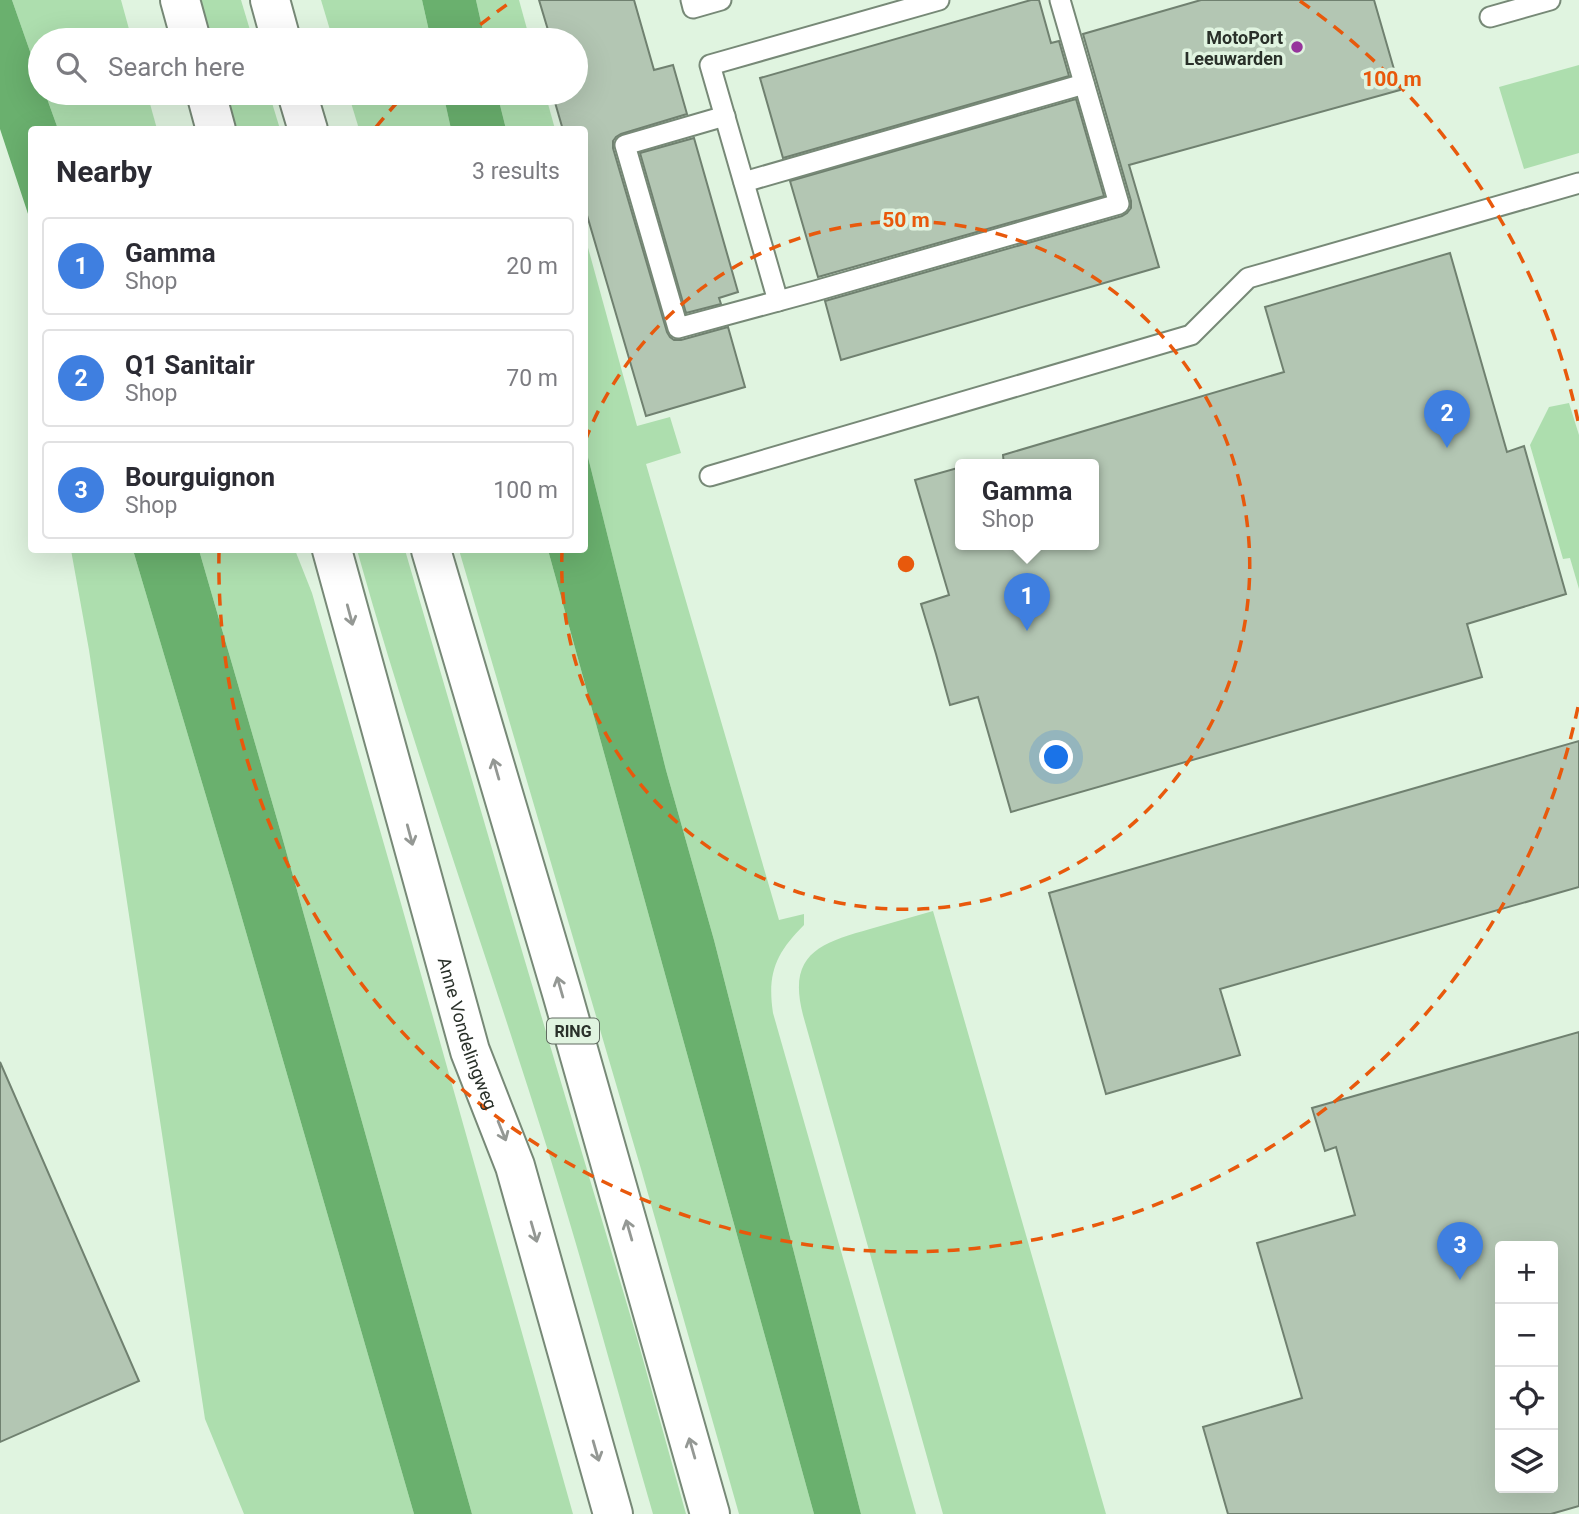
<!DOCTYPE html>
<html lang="en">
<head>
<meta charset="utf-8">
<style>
  :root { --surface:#fff; --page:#f2f2f3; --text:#2b2b33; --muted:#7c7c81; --line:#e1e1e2; --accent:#b45309 }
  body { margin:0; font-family:Roboto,sans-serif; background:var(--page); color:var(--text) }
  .controls { position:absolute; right:21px; bottom:21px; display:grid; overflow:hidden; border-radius:7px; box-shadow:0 7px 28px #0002 }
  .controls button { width:63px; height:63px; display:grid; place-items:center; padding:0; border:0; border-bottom:2px solid var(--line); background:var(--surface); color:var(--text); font:35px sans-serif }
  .you { position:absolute; left:1057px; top:758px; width:24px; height:24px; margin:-18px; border:5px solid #fff; border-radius:50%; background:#1a73e8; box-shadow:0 0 0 10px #1a73e833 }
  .badge { display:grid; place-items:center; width:46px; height:46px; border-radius:50%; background:var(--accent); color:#fff; font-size:23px; font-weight:700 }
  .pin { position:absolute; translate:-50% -58px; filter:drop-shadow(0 2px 4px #0008) }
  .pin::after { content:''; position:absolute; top:37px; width:24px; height:21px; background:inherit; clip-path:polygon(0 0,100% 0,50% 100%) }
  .popup { position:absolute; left:955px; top:459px; width:144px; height:91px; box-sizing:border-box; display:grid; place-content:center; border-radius:7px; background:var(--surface); filter:drop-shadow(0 2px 5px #0005); font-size:23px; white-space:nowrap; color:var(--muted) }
  .popup b { font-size:26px; color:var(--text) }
  .popup::after { content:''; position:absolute; left:50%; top:100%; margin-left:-14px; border:14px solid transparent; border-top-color:var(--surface) }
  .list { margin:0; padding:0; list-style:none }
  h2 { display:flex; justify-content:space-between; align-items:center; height:91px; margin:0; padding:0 28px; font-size:30px }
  h2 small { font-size:23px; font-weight:400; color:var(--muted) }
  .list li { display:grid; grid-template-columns:46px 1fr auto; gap:21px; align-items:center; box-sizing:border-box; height:98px; margin:0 14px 14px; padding:0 14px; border:2px solid var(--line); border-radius:7px }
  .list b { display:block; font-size:26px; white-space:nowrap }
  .list p { margin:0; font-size:23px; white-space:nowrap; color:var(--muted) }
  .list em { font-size:23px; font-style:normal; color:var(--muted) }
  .icon { flex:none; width:38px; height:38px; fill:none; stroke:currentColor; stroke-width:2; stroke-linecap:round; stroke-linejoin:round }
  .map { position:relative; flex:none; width:1579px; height:1514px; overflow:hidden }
  .search { position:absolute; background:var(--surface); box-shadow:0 7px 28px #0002; left:28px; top:28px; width:560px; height:77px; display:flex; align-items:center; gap:18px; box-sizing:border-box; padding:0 24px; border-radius:38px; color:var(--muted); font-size:26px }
  .panel { position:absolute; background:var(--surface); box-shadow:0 7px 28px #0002; left:28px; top:126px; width:560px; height:427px; border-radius:7px }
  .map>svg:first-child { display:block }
  .green { fill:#addeae }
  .water { fill:#6ab06e }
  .building { fill:#b3c6b3; stroke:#708170; stroke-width:2; fill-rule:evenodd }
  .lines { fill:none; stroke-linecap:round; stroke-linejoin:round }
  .service-casing { stroke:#778977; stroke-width:23 }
  .primary-casing { stroke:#778977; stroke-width:42 }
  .service { stroke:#fff; stroke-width:19 }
  .primary { stroke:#fff; stroke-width:38 }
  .oneway { stroke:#949894 }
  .ring { fill:none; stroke:#e8590c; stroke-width:3.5; stroke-dasharray:12 9 }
  .poi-dot { fill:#96359c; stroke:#e0f4e0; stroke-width:2.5 }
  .labels { text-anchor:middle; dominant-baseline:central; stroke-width:7; stroke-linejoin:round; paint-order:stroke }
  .shield { fill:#e0f4e0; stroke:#606b60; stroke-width:2 }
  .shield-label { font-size:16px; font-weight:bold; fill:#293029 }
  .poi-label { font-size:18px; font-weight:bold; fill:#293029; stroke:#e0f4e0; text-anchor:end }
  .street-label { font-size:18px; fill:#293029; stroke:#e0f4e0 }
  .centre { fill:#e8590c; stroke:#e0f4e0; stroke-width:3.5 }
  .ring-label { font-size:21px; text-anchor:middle; font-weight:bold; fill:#e8590c; stroke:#e0f4e0; stroke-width:7; stroke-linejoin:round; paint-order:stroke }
</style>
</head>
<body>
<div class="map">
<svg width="1579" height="1514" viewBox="0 0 1579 1514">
  <rect width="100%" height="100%" fill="#e0f4e0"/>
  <g class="green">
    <polygon points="12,0 121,0 132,40 40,40 40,80"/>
    <polygon points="201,0 241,0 253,40 212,40"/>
    <polygon points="321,0 422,0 431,40 333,40"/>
    <polygon points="476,0 519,0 530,40 485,40"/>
    <polygon points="1579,65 1579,153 1524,169 1499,87"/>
    <polygon points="45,93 147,93 157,129 58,129"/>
    <polygon points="227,93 269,93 280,129 237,129"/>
    <polygon points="348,93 443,93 451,129 359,129"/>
    <polygon points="497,93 545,93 555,129 506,129"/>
    <path d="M 584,233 L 637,426 L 670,417 L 681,453 L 646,464 L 779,920 L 804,914 L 804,925 C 776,953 767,973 773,1013 L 916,1514 L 861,1514 L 714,940 L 666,770 L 585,445 Z"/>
    <polygon points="1569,403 1579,435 1579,589 1570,558 1563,559 1530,445 1549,407"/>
    <polygon points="71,550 133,550 233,887 414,1514 244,1514 205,1419 89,650"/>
    <polygon points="199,550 295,550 312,593 400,900 573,1514 472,1514 281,833"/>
    <path d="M 357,550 L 405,550 L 511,914 L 637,1338 L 686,1514 L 653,1514 C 618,1394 586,1273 549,1154 C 486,952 414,753 357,550 Z"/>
    <polygon points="459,550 548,550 814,1514 739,1514 641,1169"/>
    <path d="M 933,911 L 1106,1514 L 943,1514 L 803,1015 C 787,954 820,943 870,929 C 891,923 912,917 933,911 Z"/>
  </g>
  <g class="water">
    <polygon points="0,0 12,0 40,80 40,93 45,93 58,129 32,130 31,223 0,129"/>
    <polygon points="422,0 476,0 485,40 431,40"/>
    <polygon points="443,93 497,93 506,129 451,129"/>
    <polygon points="585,445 666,770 714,940 861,1514 814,1514 548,550 584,550"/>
    <polygon points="133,550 199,550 281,833 472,1514 414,1514 233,887"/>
  </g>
  <g class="building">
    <polygon points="539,0 634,0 654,70 673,65 687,114 621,134 616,137 613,141 613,148 667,332 670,337 674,340 681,340 728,327 745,387 646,416 584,205 584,130 563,130 554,99 567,95 566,93 576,93 576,40 551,40"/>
    <polygon points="1031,0 1039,0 1051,43 1059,41 1069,76 783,158 760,78"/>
    <polygon points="1201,0 1374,0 1400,90 1129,165 1159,267 841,360 825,301 1122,216 1127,213 1131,208 1131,201 1083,34"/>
    <polygon points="1076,99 1104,196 818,277 790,181"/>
    <polygon points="694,138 738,292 719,298 721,304 686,313 640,153"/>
    <polygon points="1450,253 1507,452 1524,446 1566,594 1467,624 1482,677 1011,812 978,697 950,705 936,654 921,604 949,595 915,480 961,467 961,545 1094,545 1094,465 1004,465 1003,455 1284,372 1265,307"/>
    <polygon points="1579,741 1579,887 1220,989 1240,1055 1106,1094 1049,893"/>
    <path d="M 1579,1032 L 1579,1506 L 1551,1514 L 1228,1514 L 1203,1427 L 1302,1398 L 1257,1243 L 1355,1215 L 1336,1147 L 1325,1151 L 1312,1108 ZM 1500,1246 L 1553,1246 L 1553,1488 L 1500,1488 Z"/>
    <polygon points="0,1062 139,1381 0,1442"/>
  </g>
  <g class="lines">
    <g class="service-casing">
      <g id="service">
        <polyline points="691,0 693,8 721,0"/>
        <polyline points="1490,17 1550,0"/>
        <polyline points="725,116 625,145 678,328 815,291 1119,204 1060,0"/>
        <polyline points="744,182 1084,84"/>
        <polyline points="778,301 710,65 939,0"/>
        <polyline points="710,476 1191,335 1248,278 1579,183"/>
      </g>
    </g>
    <g class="primary-casing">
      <g id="primary">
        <polyline points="180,0 191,40"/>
        <polyline points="270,0 281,40"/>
        <polyline points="206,93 216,130"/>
        <polyline points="297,93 308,130"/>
        <path id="s1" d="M 332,550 L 470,1051 L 515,1166 L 613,1514"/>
        <polyline points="431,550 562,993 710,1514"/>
      </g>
    </g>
    <use href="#service" class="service"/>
    <use href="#primary" class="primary"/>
  </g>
  <defs><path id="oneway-shaft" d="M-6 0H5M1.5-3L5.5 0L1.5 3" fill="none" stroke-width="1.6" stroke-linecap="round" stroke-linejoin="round" transform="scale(1.75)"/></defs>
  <g class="oneway">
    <use href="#oneway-shaft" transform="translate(350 615) rotate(75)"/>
    <use href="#oneway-shaft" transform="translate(496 769) rotate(-106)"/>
    <use href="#oneway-shaft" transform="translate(410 835) rotate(75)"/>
    <use href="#oneway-shaft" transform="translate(560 987) rotate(-106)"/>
    <use href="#oneway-shaft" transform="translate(502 1131) rotate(68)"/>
    <use href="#oneway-shaft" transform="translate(629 1230) rotate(-106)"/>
    <use href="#oneway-shaft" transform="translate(534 1232) rotate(74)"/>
    <use href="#oneway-shaft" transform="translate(692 1448) rotate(-106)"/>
    <use href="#oneway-shaft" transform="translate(596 1451) rotate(74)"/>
  </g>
  <g class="ring">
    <path d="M585 441A344 344 0 1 1 562 552"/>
    <path d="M1578 707A687 687 0 0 1 219 552M376 127A687 687 0 0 1 404 95M464 38A687 687 0 0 1 512 1M1300 1A687 687 0 0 1 1578 421"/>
  </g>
  <circle class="poi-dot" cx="1297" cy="47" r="7"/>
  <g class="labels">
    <rect class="shield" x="547" y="1018.5" width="52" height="25" rx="5"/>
    <g class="shield-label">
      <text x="573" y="1031">RING</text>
    </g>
    <g class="poi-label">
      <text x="1283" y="37">MotoPort<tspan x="1283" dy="21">Leeuwarden</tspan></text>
    </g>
    <g class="street-label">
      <text stroke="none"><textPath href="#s1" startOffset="502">Anne Vondelingweg</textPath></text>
    </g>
  </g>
  <circle cx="906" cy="564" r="10" class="centre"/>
  <g class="ring-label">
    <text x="1392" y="86">100 m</text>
    <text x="906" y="227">50 m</text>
  </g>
</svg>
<div class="controls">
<button>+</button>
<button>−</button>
<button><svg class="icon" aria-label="locate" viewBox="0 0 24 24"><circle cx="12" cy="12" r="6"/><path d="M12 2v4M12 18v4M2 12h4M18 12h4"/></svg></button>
<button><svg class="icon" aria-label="layers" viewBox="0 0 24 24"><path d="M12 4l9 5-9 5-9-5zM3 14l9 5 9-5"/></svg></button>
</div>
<div class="you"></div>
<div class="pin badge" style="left:1027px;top:631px;background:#3f7fe0">1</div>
<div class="popup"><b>Gamma</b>Shop</div>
<div class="pin badge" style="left:1447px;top:448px;background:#3f7fe0">2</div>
<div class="pin badge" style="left:1460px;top:1280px;background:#3f7fe0">3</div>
<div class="search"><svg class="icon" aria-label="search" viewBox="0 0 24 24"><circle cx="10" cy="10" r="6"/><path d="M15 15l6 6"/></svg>Search here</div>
<section class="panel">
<h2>Nearby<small>3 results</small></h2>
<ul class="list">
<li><span class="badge" style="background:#3f7fe0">1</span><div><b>Gamma</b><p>Shop</p></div><em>20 m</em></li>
<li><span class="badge" style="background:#3f7fe0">2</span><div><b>Q1 Sanitair</b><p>Shop</p></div><em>70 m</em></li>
<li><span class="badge" style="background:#3f7fe0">3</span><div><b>Bourguignon</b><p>Shop</p></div><em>100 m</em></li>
</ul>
</section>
</div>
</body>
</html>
